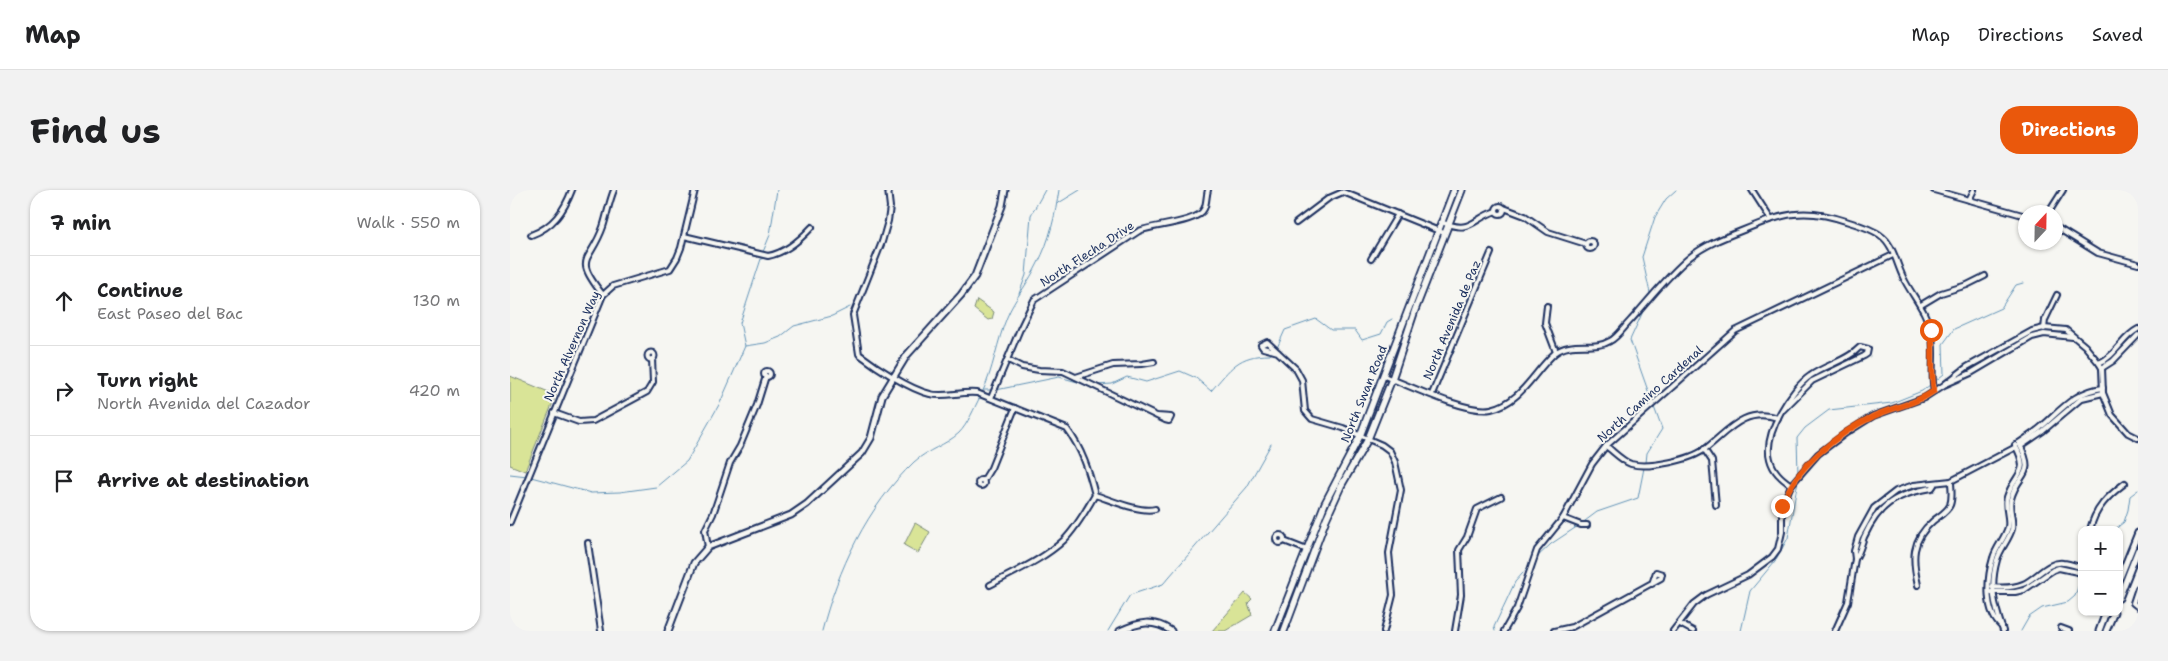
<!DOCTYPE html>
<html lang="en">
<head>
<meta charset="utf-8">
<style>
  :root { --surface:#fff; --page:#f2f2f2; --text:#202124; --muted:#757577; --line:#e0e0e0; --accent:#ea580c }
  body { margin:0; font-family:"Shantell Sans",sans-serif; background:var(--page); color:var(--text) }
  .controls { position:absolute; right:15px; bottom:15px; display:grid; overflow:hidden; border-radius:10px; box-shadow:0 1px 4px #0004 }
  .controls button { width:45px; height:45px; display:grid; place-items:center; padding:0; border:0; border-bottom:1px solid var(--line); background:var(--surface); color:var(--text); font:25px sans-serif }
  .compass { position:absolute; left:1508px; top:15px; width:45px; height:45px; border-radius:50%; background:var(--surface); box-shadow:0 1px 4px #0004; rotate:22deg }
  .stop { position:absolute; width:15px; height:15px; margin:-11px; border:4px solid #ea580c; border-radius:50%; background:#fff }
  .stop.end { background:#ea580c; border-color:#fff; box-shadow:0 1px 5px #0008 }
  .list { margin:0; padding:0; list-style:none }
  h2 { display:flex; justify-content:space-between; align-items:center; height:65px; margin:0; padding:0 20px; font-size:21px }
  h2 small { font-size:16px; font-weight:400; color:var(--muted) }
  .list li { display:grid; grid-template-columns:32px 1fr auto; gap:15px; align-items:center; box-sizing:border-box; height:90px; padding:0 20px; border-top:1px solid var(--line) }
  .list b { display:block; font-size:19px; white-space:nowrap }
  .list p { margin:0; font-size:16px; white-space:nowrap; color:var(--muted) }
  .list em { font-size:16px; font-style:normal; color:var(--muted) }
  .icon { flex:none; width:28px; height:28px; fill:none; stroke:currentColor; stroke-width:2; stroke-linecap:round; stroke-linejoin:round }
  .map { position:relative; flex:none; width:1628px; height:441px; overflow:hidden; border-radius:20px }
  header { display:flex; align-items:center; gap:30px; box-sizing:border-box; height:70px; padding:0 25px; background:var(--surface); border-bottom:1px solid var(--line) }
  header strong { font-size:24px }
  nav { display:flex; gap:28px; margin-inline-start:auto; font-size:18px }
  .intro { display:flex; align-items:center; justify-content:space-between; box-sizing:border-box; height:120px; padding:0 30px }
  h1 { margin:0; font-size:35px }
  .button { padding:12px 22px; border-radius:20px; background:var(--accent); color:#fff; font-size:18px; font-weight:700 }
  main { display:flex; gap:30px; padding:0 30px }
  aside { flex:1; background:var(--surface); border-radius:20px; box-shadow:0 1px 4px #0004 }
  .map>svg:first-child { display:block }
  .green { fill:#d9e497; stroke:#7a8a7a }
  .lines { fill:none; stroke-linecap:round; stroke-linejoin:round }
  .stream { stroke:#6293b7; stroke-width:1 }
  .street-casing { stroke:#1b2f5e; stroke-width:8 }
  .secondary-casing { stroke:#1b2f5e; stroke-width:9 }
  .primary-casing { stroke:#1b2f5e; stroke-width:9 }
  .street { stroke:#f6f6f2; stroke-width:4 }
  .secondary { stroke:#f6f6f2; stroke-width:5 }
  .primary { stroke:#f6f6f2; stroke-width:5.5 }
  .route { stroke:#ea580c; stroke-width:6 }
  .labels { text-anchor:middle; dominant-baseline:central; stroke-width:4; stroke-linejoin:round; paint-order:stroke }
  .street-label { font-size:12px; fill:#1b2f5e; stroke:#f6f6f2 }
</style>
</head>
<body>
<header>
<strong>Map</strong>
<nav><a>Map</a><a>Directions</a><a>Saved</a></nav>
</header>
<div class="intro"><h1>Find us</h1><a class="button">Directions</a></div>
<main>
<aside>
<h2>7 min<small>Walk · 550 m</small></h2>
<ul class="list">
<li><svg class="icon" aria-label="ahead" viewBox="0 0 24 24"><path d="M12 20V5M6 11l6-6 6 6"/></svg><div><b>Continue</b><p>East Paseo del Bac</p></div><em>130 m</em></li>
<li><svg class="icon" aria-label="right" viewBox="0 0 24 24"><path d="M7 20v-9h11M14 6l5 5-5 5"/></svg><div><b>Turn right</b><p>North Avenida del Cazador</p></div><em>420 m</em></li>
<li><svg class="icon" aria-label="arrive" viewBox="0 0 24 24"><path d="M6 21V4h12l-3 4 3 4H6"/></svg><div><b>Arrive at destination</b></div></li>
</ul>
</aside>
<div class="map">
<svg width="1628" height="441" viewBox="0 0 1628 441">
  <rect width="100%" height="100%" fill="#f6f6f2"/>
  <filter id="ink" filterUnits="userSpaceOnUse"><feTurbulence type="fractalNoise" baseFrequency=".02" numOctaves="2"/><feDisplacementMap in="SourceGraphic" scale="10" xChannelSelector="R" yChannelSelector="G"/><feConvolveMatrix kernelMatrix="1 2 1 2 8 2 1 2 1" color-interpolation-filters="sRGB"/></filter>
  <g filter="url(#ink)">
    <g class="green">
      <polygon points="467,110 484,122 482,129 478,130 464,119"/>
      <polygon points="0,186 46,205 15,281 0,275"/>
      <polygon points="405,333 420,342 408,363 394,355"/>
      <polygon points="735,403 742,409 738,413 742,425 715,441 702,441"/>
    </g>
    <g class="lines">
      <g class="stream">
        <polyline points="547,14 570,0"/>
        <polyline points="253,62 260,45 267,0"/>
        <polyline points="509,104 516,85 521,25 535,0"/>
        <polyline points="1139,106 1140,103 1132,67 1145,27 1156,9 1166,0"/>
        <polyline points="1135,117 1120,150 1142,212"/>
        <polyline points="235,156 255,153 270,147 284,136 322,126 340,117"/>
        <polyline points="767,158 775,140 806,129 821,140 845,140 852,150 871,144 877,132 882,129"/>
        <polyline points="1424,192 1434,184 1433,154 1444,139 1491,118 1506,95 1513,93"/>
        <path d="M 586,195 L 602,194 L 617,187 L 636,192 L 670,181 L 686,188 L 701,201 C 721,178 728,165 760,165 L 764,161"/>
        <polyline points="474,200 482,200"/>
        <polyline points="486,200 549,187 575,194"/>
        <path d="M 472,203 C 483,181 487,151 497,127 C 505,108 519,92 528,73 C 540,50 545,26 549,0"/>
        <polyline points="1136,273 1137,263 1152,239 1144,217"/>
        <polyline points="0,284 17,286"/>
        <polyline points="1288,284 1287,248 1295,238 1319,220 1382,213 1412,201 1420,195"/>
        <polyline points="21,287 81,303 110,302 146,297 177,271 210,213 235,156 230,133 252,66"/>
        <polyline points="1071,334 1087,322 1128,308 1134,278"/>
        <polyline points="1604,340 1614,332 1618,320 1620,306 1628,300"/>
        <polyline points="1026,368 1041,354 1068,336"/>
        <path d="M 312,441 C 328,379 357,317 404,272 C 417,260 436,255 449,243 C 458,234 464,218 470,207"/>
        <polyline points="598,441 620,405 653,394 737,297 761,254"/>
        <polyline points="985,441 984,437 1005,392 1020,375"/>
        <polyline points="1231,441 1240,401 1265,371 1278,348 1288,290"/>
        <polyline points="1511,441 1519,427 1532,418 1558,412 1565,406 1572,386"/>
      </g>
      <g class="street-casing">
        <g id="street">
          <path d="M 378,0 L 380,17 L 378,31 L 372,52 L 343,125 L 349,164 C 366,177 399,199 420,204 C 435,208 451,201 467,203 L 557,239 C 572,259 579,281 585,305 C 601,310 630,323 645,319"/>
          <polyline points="1242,0 1260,28"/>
          <polyline points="1424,0 1516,26"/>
          <polyline points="1459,10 1464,0"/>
          <circle cx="990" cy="20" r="4"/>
          <polyline points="994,18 1015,26 1038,42 1076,54"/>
          <polyline points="1539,22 1553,0"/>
          <path d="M 931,32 C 962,44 960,30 986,21"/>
          <polyline points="786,33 819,8 833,2 934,43"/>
          <polyline points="1546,37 1588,63 1628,74"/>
          <path d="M 21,45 C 43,37 54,21 62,0"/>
          <path d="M 174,46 L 258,66 C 275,63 290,50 302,37"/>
          <circle cx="1080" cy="55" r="4"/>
          <polyline points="861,69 888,24"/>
          <path d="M 93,105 C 62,66 80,74 93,37 C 97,25 99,12 104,0"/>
          <polyline points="1411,115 1431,103 1457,95 1475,86"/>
          <polyline points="1037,116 1035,133 1046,162"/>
          <polyline points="1534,139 1535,130 1547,105"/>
          <polyline points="768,162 753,158 751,155 757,152 786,179 792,190 795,221 802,229 833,238 872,255 880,261 885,272 891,300 879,363 883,405 874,441"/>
          <circle cx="141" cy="166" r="3.5"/>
          <polyline points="498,170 512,177 529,180 553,181 655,230 659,231 661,227 647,226"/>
          <path d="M 1589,173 C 1606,166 1612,147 1628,139"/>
          <polyline points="1592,178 1603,171 1628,145"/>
          <circle cx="257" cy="184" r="3"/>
          <path d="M 874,186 C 898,195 958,224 981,219 C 1012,212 1024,181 1045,163 C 1061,150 1084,161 1100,151 C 1108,147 1114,137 1121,130 C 1140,109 1158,85 1180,67 C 1195,55 1213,48 1231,41 C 1273,24 1293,16 1339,32 C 1349,35 1362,39 1370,45 C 1384,54 1387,77 1395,91 C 1404,108 1416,121 1421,141 C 1426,161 1420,181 1424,201"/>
          <polyline points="566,187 603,175 632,174 644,172"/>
          <polyline points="1435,194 1457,177 1522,141 1534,138 1556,140 1575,156 1589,173 1592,178 1593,203 1602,225 1618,243 1628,248"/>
          <polyline points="922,204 981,63"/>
          <path d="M 481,208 L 510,139 L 524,110 L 629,41 C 642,35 688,33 694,19 C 697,13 696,6 698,0"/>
          <path d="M 1273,220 L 1302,191 L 1354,166 L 1357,164 L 1358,159 L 1350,157 C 1337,171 1315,175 1300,186 C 1281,199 1253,244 1260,269 C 1263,281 1271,288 1281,295"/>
          <polyline points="44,223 69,232 83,231 137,202 143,192 142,169"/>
          <path d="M 1509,253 C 1516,248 1524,243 1531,237 C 1551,220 1565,201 1593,198"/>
          <path d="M 1096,256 C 1103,261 1112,271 1121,274 C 1138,279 1181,270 1195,259 C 1218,241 1234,217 1268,228"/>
          <polyline points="1511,256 1533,241 1572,208 1593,203"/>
          <polyline points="1194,259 1202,271 1206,315"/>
          <circle cx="471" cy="293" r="3"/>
          <polyline points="473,291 481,278 505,218"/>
          <polyline points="1053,328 1071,335 1077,335"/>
          <polyline points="0,332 93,105 103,96 160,79 167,68 171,58 185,0"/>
          <path d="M 1580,340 C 1585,318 1598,306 1615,293"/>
          <circle cx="770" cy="349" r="4"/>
          <polyline points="774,351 797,360"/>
          <polyline points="78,353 91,441"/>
          <polyline points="198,357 195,340 203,324 220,273 230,256 247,215 256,186"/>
          <path d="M 1345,369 C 1350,362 1351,355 1354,347 C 1369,314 1386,304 1422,298 L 1424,295"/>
          <path d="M 480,395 C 504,382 534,369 554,350 C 567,337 576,320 585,305"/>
          <path d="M 1408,395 C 1402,369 1401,350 1423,331 C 1429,326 1437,322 1440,315 C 1443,307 1441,299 1441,291"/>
          <path d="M 1482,397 C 1492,398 1503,398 1513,394 C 1526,389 1537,371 1553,373 C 1559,373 1566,376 1572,378"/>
          <polyline points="1628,398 1623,413 1628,417"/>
          <polyline points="1481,402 1505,402 1514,400 1543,380 1549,378 1572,383"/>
          <polyline points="1170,434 1183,441"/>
          <path d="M 1492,437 C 1474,422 1477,388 1483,368 C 1486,357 1495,348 1498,337 C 1500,327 1494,316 1497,307 C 1505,282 1521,284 1505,255"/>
          <polyline points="1551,438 1559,441"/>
          <polyline points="945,441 951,405 949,360 957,347 967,319 991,307"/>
          <polyline points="994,441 1007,418 1027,360 1053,328 1082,274 1096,256 1225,141 1383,65"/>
          <polyline points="1044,441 1062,437 1151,388 1152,384 1146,382 1142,394"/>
          <polyline points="1163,441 1184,414 1196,405 1238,385 1262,367 1268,359 1272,342 1272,316 1281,295 1308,264 1336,243 1363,226 1414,208 1434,195 1461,183 1522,147 1534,144 1563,147"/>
          <polyline points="1325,441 1338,412 1345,369 1344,361 1348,347 1364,318 1386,301 1404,295 1441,291 1504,258"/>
          <path d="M 1493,441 C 1485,416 1479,398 1487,370 C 1490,359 1499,350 1502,339 C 1504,329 1498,318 1501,309 C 1508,282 1527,287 1509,253"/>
        </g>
      </g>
      <g class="secondary-casing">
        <g id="secondary">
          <polyline points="1609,390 1628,343"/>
          <polyline points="1609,408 1628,360"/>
          <polyline points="158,441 184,373 198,357 281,325 297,314 352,263 361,248 372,206 397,165 451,105 465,86 492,16 495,0"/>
          <path d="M 610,441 C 629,432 643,429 661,441"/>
          <polyline points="1589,441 1596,422"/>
          <polyline points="1596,441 1604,422"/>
        </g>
      </g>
      <g class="primary-casing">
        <g id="primary">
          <polyline points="765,441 815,313 850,246 944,0"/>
          <polyline points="774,441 816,329 831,296 858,249 882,189 905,120 952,0"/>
        </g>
      </g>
      <use href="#street" class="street"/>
      <use href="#secondary" class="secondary"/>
      <use href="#primary" class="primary"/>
    </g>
  </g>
  <g class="lines" filter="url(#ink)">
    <path class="route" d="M 1272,316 C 1283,279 1329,242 1364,226 C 1384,217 1406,214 1424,201 C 1420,181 1424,161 1421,140"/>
  </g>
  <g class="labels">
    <g class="street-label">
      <text transform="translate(577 64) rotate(-33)">North Flecha Drive</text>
      <text transform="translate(942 130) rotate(-67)">North Avenida de Paz</text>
      <text transform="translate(62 156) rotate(-66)">North Alvernon Way</text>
      <text transform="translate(854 204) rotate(-68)">North Swan Road</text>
      <text transform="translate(1140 204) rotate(-42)">North Camino Cardenal</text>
    </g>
  </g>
</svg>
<div class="controls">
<button>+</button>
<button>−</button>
</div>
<svg class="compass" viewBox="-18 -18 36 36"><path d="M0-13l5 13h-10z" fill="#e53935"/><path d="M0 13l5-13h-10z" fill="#757577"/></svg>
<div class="stop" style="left:1421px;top:140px"></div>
<div class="stop end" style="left:1272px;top:316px"></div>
</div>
</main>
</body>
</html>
